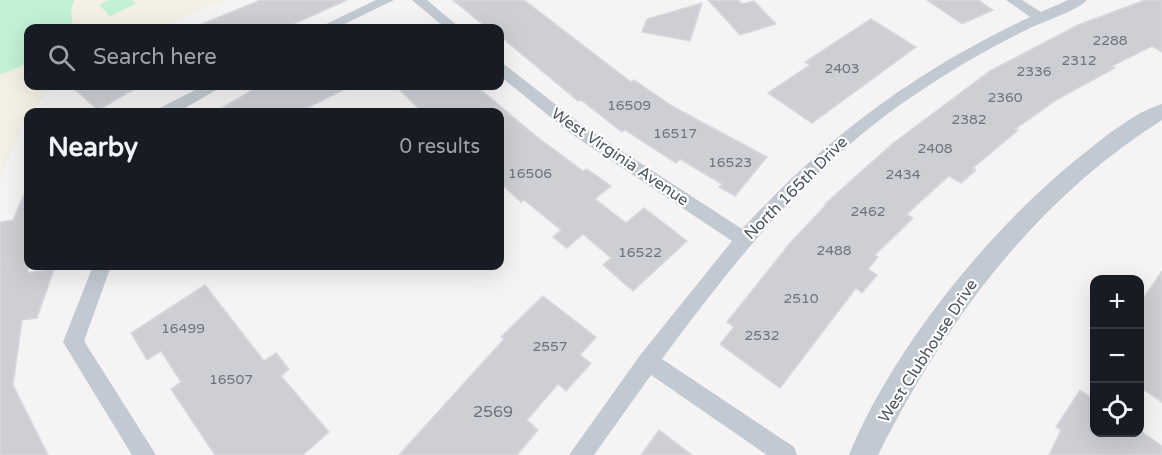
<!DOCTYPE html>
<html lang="en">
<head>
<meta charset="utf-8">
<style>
  :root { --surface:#171b24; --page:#242831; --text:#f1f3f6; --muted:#9ea1a6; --line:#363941 }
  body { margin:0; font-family:"Varela Round",sans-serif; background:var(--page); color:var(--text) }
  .controls { position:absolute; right:18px; bottom:18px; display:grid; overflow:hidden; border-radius:12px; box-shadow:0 6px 24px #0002 }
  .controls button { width:54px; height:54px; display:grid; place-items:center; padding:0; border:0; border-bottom:2px solid var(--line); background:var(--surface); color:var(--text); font:30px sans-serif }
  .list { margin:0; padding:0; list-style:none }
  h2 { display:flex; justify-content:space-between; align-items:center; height:78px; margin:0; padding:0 24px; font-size:26px }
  h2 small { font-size:20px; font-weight:400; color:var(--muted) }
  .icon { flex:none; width:33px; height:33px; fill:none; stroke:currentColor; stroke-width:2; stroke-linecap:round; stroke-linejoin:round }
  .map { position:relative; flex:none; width:1162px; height:455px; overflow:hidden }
  .search { position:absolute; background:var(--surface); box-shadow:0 6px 24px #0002; left:24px; top:24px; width:480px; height:66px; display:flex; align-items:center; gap:15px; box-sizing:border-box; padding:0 21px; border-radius:12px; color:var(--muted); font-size:22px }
  .panel { position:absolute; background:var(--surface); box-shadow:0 6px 24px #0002; left:24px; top:108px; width:480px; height:162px; border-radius:12px }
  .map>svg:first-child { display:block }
  .green { fill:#c3f1d5 }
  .sand { fill:#f5f0e5 }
  .building { fill:#cdcfd5; stroke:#d7d9de; stroke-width:1.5 }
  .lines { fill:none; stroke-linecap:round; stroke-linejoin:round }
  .minor { fill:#c1cad2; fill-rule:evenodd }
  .tertiary { fill:#c1cad2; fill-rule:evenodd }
  .labels { text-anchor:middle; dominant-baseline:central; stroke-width:4.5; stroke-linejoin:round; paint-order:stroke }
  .number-label { font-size:14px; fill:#6b747e }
  .street-label { font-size:16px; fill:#4a5661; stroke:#fff }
  .near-number-label { font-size:16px; fill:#6b747e }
</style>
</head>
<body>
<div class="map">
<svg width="1162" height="455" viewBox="0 0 1162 455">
  <rect width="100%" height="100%" fill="#f5f3f3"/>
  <polygon class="green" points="0,0 224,0 157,28 28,28 28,86 52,86 31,112 28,112 0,177"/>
  <g class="sand">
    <polygon points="75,0 109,0 99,5 110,16 136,4 132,0 224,0 157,28 73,28 71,9"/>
    <polygon points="28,63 28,86 52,86 31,112 28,112 0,177 0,75"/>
  </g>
  <g class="building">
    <polygon points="261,0 347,0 285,28 192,28"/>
    <polygon points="453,0 524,0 631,82 634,80 672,106 767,157 735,196 719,187 722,184 680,159 676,163 625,130 622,132 581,100 578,101 500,36 500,28 487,28"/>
    <polygon points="708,0 738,0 742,4 754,1 776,24 740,35"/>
    <polygon points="927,0 978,0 993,10 962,24"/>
    <polygon points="1145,0 1162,0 1162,52 1152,46 1112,66 1115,68 1058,99 1015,129 1018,130 973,168 976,170 961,183 949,176 907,214 913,218 875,255 878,257 868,269 877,275 862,293 856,288 780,388 720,344 734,327 727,322 790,243 826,205 825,204 892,144 990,71 1078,25"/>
    <polygon points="702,3 690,41 642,32 647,19"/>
    <polygon points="871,19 916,47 812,123 768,93 810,65 805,62"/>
    <polygon points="71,86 140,86 98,110"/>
    <polygon points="259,86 351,86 299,112 215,112"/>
    <polygon points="396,86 476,86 536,136 583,171 587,169 611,186 595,199 626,223 644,208 687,241 633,291 603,265 611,258 583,234 567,248 553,237 561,230 524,200 521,202 500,183 500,112 422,112"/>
    <polygon points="28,185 28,273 54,269 37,318 22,320 13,385 48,455 0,455 0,222 13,220"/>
    <polygon points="1162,271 1162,402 1140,387 1140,303"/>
    <polygon points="205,285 264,361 276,353 289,369 281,376 329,432 303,455 215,455 171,389 181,382 161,351 147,360 131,333"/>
    <polygon points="543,296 596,337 580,355 591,363 566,391 558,384 527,420 538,430 517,455 399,455 504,339 501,337"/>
    <polygon points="1080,390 1095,400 1095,432 1142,432 1162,446 1162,455 1049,455 1061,430 1056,427"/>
    <polygon points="659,430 692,455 641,455"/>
  </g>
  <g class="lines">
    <g class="minor">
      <polygon points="376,0 394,0 336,28 318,28"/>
      <polygon points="412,0 427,0 460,28 445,28"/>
      <path d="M 1006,0 L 1022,0 L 1041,12 L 1068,0 L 1087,0 C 1077,11 1041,22 1026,30 C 988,49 951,70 916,94 C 813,162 735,260 662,359 L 794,447 L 797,455 L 767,455 L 651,375 L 594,455 L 569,455 L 641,354 L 732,241 L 570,133 L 500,76 L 500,64 L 505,65 L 582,125 L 742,229 C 828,136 915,71 1030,17 Z"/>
      <polygon points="203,86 223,86 178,112 158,112 160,108"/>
      <polygon points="93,266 111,266 84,341 156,455 132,455 63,342"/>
    </g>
    <path class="tertiary" d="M 1162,104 L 1162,120 C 1034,201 945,322 878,455 L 849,455 C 895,343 997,220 1092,147 C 1112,131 1138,111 1162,104 Z"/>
  </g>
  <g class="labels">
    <g class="number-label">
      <text x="1110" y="40">2288</text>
      <text x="1079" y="60">2312</text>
      <text x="842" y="68">2403</text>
      <text x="1034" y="71">2336</text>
      <text x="1005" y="97">2360</text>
      <text x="629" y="105">16509</text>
      <text x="969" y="119">2382</text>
      <text x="675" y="133">16517</text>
      <text x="935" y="148">2408</text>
      <text x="730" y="162">16523</text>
      <text x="530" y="173">16506</text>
      <text x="903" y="174">2434</text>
      <text x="868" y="211">2462</text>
      <text x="834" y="250">2488</text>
      <text x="640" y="252">16522</text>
      <text x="801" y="298">2510</text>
      <text x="183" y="328">16499</text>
      <text x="762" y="335">2532</text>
      <text x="550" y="346">2557</text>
      <text x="231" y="379">16507</text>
    </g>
    <g class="street-label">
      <text transform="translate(620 157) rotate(34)">West Virginia Avenue</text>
      <text transform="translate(796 188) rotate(-45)">North 165th Drive</text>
      <text transform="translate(928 351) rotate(-57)">West Clubhouse Drive</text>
    </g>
    <g class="near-number-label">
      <text x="493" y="412">2569</text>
    </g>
  </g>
</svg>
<div class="controls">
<button>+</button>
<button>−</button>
<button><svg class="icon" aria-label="locate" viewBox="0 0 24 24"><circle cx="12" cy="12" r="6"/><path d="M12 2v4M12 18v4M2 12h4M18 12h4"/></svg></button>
</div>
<div class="search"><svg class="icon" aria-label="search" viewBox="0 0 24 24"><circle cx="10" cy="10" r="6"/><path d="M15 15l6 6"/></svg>Search here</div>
<section class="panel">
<h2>Nearby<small>0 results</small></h2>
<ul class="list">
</ul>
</section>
</div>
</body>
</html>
